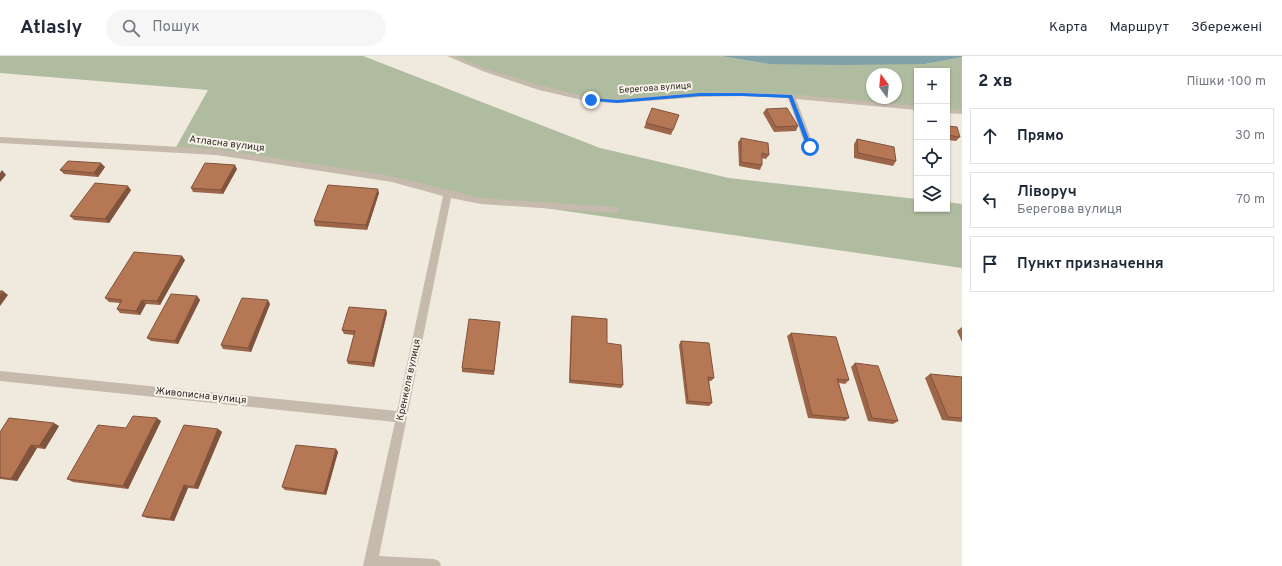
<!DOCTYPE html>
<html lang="uk">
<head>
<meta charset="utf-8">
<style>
  :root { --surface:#fff; --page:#f6f6f7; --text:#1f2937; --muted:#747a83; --line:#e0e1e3 }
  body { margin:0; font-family:Overpass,sans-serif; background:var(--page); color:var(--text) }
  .controls { position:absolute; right:12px; top:12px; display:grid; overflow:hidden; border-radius:0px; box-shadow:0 1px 3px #0004 }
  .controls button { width:36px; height:36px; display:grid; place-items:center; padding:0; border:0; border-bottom:1px solid var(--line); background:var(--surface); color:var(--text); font:20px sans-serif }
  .compass { position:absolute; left:866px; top:12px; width:36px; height:36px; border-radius:50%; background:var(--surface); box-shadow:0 1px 3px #0004; rotate:345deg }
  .stop { position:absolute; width:12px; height:12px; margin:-9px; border:3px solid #1a73e8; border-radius:50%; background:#fff }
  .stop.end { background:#1a73e8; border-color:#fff; box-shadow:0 1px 4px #0008 }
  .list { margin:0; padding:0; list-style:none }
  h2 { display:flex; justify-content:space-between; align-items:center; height:52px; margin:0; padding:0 16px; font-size:17px }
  h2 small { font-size:13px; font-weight:400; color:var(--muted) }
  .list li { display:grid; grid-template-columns:26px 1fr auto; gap:12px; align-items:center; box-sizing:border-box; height:56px; margin:0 8px 8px; padding:0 8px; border:1px solid var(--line); border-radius:0px }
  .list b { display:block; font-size:15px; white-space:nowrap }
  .list p { margin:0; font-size:13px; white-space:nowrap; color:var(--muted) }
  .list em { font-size:13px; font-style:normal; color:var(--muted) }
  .icon { flex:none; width:22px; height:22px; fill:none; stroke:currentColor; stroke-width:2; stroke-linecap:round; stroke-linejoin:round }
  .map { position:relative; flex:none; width:962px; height:510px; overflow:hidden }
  header { display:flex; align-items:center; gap:24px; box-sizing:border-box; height:56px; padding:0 20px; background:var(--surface); border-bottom:1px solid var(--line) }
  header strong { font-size:19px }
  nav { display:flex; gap:22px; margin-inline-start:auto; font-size:14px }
  .search { width:280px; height:36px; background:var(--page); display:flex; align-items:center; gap:10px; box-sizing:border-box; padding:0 14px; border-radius:22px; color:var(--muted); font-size:15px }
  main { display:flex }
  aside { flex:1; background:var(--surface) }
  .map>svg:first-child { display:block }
  .green { fill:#afbc9f; fill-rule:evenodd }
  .water { fill:#80a2a8 }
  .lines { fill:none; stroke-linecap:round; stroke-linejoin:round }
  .minor { fill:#c5baab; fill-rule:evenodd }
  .wall { fill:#9d6649 }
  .shaded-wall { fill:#7f533c }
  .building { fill:#b67755; stroke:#7f533c }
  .route { fill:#1a73e8 }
  .labels { text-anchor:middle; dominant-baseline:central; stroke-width:4; stroke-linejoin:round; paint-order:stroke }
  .far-street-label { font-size:9px; fill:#342e29; stroke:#f7f2e9 }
  .street-label { font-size:10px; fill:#342e29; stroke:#f7f2e9 }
</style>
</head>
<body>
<header>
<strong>Atlasly</strong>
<div class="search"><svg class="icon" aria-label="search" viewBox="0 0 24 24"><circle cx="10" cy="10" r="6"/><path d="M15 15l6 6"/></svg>Пошук</div>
<nav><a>Карта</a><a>Маршрут</a><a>Збережені</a></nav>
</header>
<main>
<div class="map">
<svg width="962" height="510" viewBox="0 0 962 510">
  <rect width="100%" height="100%" fill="#efe9de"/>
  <g class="green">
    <polygon points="0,0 363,0 600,92 729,122 917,143 917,153 947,153 947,146 962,148 962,212 448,138 392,123 175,93 208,34 0,17"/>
    <path d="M 450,0 L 720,0 L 768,8 L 925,8 L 962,1 L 962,56 L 947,55 L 947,15 L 917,15 L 917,52 L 742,38 L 617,45 L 591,44 L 487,15 ZM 872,18 L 896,18 L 896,42 L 872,42 Z"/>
  </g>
  <polygon class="water" points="720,0 962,0 962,1 925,8 842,9 768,8"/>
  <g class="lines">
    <g class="minor">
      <polygon points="447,0 456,0 489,14 544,30 591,42 617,43 700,37 742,36 791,38 917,50 917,54 796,43 814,91 810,94 806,91 788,42 742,40 700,41 617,47 591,46 539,34 485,16"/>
      <polygon points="947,53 962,54 962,58 947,57"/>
      <polygon points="0,81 217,93 392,120 481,142 616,151 620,154 616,157 481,148 451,142 379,500 434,503 439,505 441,510 363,510 395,366 0,325 0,315 397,355 443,140 392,126 217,99 0,87"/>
    </g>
  </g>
  <g class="wall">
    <polygon points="766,53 798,70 796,75 774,76 763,57"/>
    <polygon points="679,59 671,79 644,72 646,67"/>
    <polygon points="947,70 960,81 956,85 947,84"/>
    <polygon points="741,82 769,99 766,103 762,102 762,109 760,114 739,110 738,86"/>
    <polygon points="857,83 896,105 893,110 854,102 854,88"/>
    <polygon points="105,111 98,121 64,118 60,114"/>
    <polygon points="237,113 223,138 193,136 191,132"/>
    <polygon points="131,134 109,167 74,164 70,160"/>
    <polygon points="379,137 367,174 315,170 314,165"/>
    <polygon points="185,204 160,249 146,248 140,259 120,257 117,253 120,247 109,246 105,242"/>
    <polygon points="197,240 200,244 178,288 151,285 147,282"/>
    <polygon points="270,248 251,296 223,293 221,289"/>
    <polygon points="386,254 387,257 374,311 348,308 347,305 354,279 344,278 342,274"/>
    <polygon points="572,260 607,287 623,329 621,332 569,327 571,264"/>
    <polygon points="500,266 494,319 462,316 462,312"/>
    <polygon points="962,271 962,286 957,275"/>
    <polygon points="791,277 849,324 845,328 839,327 849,362 845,365 808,362 787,280"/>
    <polygon points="681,285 714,322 711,325 709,325 712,347 709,350 686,348 679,289"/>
    <polygon points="855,307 898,365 893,368 868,365 851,311"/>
    <polygon points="930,318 962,321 962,366 942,364 925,322"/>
    <polygon points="161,365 128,433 73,426 67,423 126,372"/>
    <polygon points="59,370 45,393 37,392 17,425 0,423 0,376"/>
    <polygon points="218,373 222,376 198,433 188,432 174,465 147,462 142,460"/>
    <polygon points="336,393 338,396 326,439 285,434 282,431"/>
  </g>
  <g class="shaded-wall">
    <polygon points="101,107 105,111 98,121 94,117"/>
    <polygon points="235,109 237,113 223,138 221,134"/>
    <polygon points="2,114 6,119 0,126 0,117"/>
    <polygon points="128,130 131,134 109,167 105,163"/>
    <polygon points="378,133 379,137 367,174 366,169"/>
    <polygon points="182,200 185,204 160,249 157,245"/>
    <polygon points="3,235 8,239 0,250 0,240"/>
    <polygon points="197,240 200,244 178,288 175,285"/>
    <polygon points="142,244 146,248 140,259 136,255"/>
    <polygon points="268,244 270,248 251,296 248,292"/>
    <polygon points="386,254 387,257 374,311 372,307"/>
    <polygon points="157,362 161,365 128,433 123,430"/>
    <polygon points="54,367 59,370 45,393 39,390"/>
    <polygon points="218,373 222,376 198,433 194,431"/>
    <polygon points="31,389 37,392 17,425 11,423"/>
    <polygon points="336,393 338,396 326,439 324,437"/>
    <polygon points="184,429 188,432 174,465 170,463"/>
  </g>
  <g class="building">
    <polygon points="652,52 679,59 673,74 646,67"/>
    <polygon points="787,52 798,70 776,71 766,53"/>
    <polygon points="947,70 957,71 960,81 947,79"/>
    <polygon points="741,82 768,87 769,99 762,97 762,109 741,106"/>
    <polygon points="857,83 894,91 896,105 858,97"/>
    <polygon points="68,105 101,107 94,117 60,114"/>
    <polygon points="205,107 235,109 221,134 191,132"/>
    <polygon points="95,127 128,130 105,163 70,160"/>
    <polygon points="328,129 378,133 366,169 314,165"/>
    <polygon points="134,196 182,200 157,245 142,244 136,255 117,253 122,244 105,242"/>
    <polygon points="0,235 3,235 0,240"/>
    <polygon points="171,238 197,240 175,285 147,282"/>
    <polygon points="242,242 268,244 248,292 221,289"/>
    <polygon points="349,251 386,254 372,307 347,305 355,275 342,274"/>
    <polygon points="572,260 607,263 607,287 621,289 623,329 570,324"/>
    <polygon points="469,263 500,266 494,315 462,312"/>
    <polygon points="791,277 836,281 849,324 837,323 849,362 812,359"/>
    <polygon points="681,285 709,287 714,322 708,321 712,347 688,345"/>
    <polygon points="855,307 878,310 898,365 872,362"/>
    <polygon points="930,318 962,321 962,362 948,361"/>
    <polygon points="133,360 157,362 123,430 67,423 98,369 126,372"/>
    <polygon points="9,362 54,367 39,390 31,389 11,423 0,421 0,376"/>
    <polygon points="184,369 218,373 194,431 184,429 170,463 142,460"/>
    <polygon points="296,389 336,393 324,437 282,431"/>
  </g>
  <polygon class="route" points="700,37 742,37 792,39 812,91 810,93 807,91 789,42 742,40 700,40 617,47 588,44 591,42 617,44"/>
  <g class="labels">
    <g class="far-street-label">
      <text transform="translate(655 32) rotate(-4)">Берегова вулиця</text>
    </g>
    <g class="street-label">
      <text transform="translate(227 88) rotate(7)">Атласна вулиця</text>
      <text transform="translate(409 324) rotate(-78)">Кренкеля вулиця</text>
      <text transform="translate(201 340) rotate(6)">Живописна вулиця</text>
    </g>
  </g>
</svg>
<div class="controls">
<button>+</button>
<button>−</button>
<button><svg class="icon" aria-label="locate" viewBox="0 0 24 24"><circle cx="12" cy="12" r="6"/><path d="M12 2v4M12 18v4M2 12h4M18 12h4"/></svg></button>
<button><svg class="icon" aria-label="layers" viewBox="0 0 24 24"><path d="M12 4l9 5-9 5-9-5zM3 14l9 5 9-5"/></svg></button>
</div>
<svg class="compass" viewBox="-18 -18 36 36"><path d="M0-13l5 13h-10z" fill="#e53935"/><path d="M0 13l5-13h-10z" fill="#747a83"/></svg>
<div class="stop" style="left:810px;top:91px"></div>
<div class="stop end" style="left:591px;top:44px"></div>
</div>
<aside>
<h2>2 хв<small>Пішки · 100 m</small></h2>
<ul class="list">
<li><svg class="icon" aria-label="ahead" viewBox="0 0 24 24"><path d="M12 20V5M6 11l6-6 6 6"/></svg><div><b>Прямо</b></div><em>30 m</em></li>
<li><svg class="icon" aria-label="left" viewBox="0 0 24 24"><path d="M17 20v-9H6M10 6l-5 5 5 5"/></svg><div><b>Ліворуч</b><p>Берегова вулиця</p></div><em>70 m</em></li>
<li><svg class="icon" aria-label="arrive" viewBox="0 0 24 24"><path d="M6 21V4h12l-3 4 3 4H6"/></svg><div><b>Пункт призначення</b></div></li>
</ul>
</aside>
</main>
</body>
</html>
